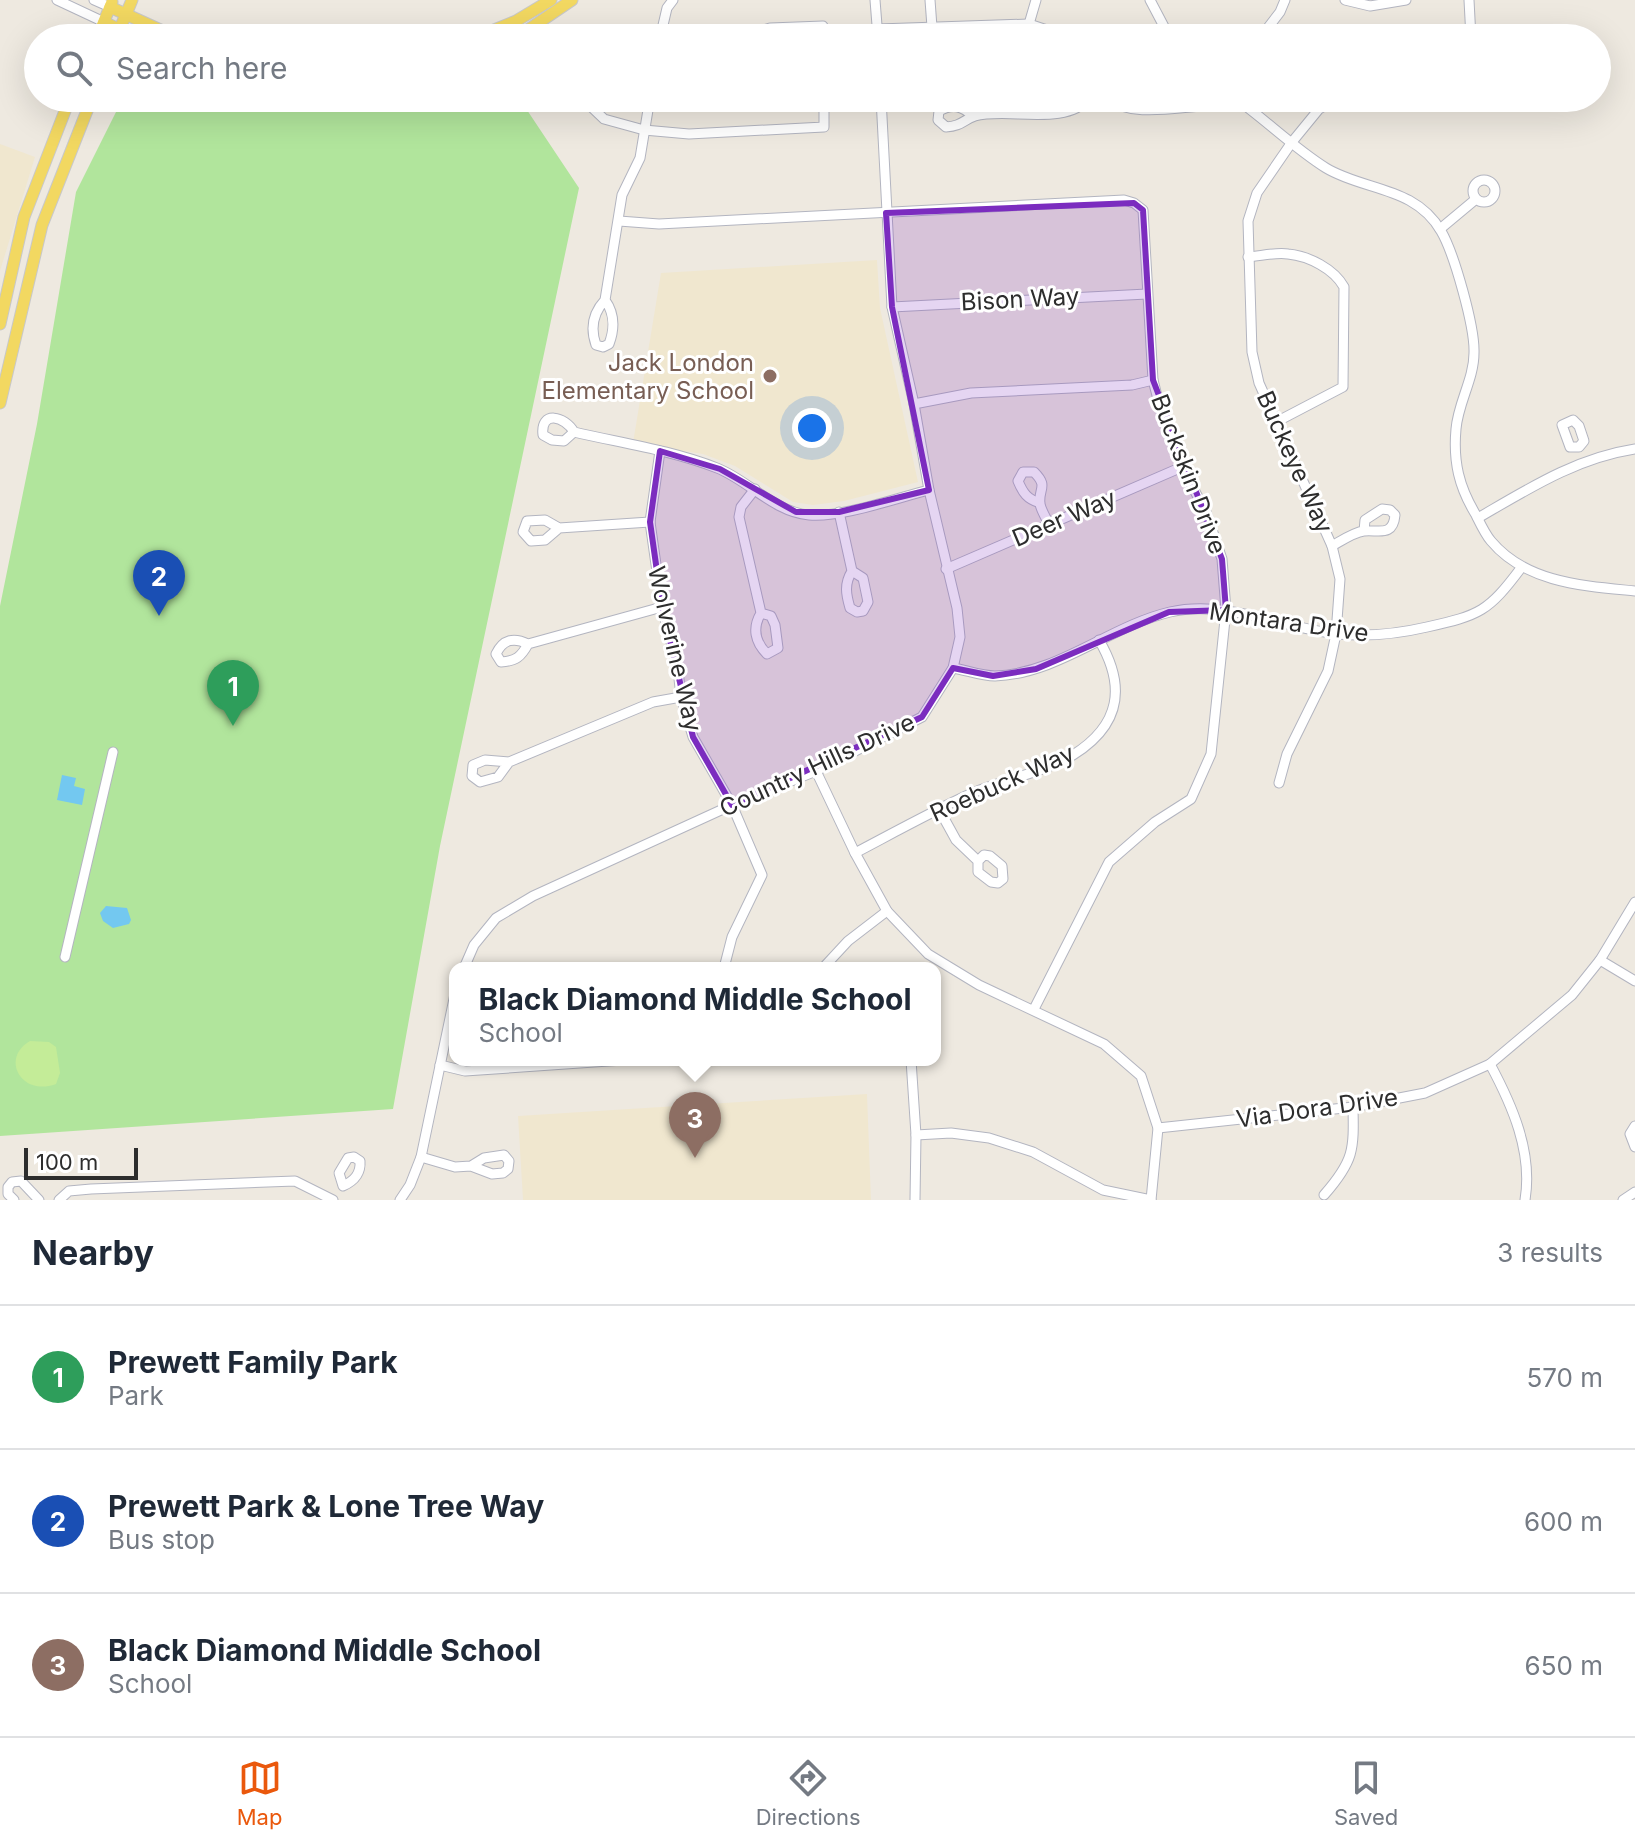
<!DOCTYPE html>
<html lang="en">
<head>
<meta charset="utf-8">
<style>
  :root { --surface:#fff; --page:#f6f6f7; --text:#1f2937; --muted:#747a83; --line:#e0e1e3; --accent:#ea580c }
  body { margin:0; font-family:Inter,sans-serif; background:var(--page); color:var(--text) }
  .scale { position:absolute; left:24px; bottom:20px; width:114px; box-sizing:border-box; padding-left:8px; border:4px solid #2d2d2d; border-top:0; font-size:22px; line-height:28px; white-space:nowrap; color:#2d2d2d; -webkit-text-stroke:6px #fff; paint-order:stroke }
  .you { position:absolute; left:812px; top:428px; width:28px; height:28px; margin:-20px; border:6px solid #fff; border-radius:50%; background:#1a73e8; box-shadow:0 0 0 12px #1a73e833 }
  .badge { display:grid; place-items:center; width:52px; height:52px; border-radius:50%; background:var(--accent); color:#fff; font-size:26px; font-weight:700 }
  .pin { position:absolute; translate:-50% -66px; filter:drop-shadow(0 2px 4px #0008) }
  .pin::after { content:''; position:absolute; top:42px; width:28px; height:24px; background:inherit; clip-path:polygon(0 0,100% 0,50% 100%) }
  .popup { position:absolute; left:449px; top:962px; width:492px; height:104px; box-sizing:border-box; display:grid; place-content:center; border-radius:16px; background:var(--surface); filter:drop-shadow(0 2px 6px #0005); font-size:26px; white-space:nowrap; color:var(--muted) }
  .popup b { font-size:30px; color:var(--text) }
  .popup::after { content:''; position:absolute; left:50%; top:100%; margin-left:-16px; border:16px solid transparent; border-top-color:var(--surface) }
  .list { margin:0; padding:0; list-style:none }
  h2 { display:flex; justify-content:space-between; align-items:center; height:104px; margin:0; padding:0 32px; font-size:34px }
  h2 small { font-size:26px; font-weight:400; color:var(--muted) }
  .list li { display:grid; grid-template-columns:52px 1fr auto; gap:24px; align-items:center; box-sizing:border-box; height:144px; padding:0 32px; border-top:2px solid var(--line) }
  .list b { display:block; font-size:30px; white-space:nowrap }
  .list p { margin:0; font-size:26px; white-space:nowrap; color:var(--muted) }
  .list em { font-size:26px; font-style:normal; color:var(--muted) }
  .icon { flex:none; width:44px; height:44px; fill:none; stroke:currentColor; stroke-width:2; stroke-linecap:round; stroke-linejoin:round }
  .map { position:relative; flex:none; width:1635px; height:1200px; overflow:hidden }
  .search { position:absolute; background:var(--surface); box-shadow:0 8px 32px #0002; left:24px; right:24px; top:24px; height:88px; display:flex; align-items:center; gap:20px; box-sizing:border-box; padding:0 28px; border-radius:44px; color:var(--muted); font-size:30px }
  .sheet { height:536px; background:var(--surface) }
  nav { display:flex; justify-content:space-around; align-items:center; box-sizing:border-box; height:112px; border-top:2px solid var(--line); background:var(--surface); font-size:22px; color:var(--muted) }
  nav a { display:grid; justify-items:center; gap:4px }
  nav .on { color:var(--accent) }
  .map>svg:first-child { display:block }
  .education { fill:#f0e7cf }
  .green { fill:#b1e59c }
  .pitch { fill:#c4ec98 }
  .water { fill:#73c8f0 }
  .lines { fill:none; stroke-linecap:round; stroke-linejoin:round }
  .minor-casing { stroke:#b3b5c0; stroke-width:11 }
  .major-casing { stroke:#c8c8c8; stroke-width:13 }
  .minor { stroke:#fff; stroke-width:9 }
  .major { stroke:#f2d861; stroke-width:11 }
  .marked { fill:#7b2cbf; fill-opacity:0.2; stroke:#7b2cbf; stroke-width:6; stroke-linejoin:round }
  .education-dot { fill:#8d6e63; stroke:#fff; stroke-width:3 }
  .labels { text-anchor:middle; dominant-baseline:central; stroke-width:6; stroke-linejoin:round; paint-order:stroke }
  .street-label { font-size:24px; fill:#2d2d2d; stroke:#fff }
  .education-label { font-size:24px; fill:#785e54; stroke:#fff; text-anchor:end }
</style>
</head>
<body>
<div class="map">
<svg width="1635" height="1200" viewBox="0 0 1635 1200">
  <rect width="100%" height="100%" fill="#eee9e0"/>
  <g class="education">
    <polygon points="0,144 35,157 0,271"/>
    <polygon points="877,260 880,308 918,482 844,501 813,505 793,502 735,466 703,454 633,443 661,273"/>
    <polygon points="867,1094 871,1200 523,1200 518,1116"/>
  </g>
  <polygon class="green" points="123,98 519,98 579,188 440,846 393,1109 0,1136 0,606 37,424 76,192"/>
  <path class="pitch" d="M 30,1041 L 49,1042 L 56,1047 L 60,1073 L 56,1084 C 21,1097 0,1058 30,1041 Z"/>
  <g class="water">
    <polygon points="62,775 76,778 74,786 85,789 82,805 57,800"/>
    <polygon points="106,906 127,908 131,920 129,924 113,928 103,921 100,913"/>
  </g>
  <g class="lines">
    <g class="minor-casing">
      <g id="minor">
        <polyline points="57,0 104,22"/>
        <polyline points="94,0 110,7"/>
        <polyline points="875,0 878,38"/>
        <polyline points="930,0 932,27"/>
        <polyline points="1150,0 1170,38"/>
        <polyline points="1345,0 1370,6 1406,0"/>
        <polyline points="1469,0 1471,38"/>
        <polyline points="1029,24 1036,0"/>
        <polyline points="878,29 1029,24 1050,31 1057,38"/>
        <polyline points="660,38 667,8 673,0"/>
        <polyline points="738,38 770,28 823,26 823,38"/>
        <polyline points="1260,38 1280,12 1285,0"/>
        <polyline points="582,98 604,119 644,130 689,134 824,127 824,98"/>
        <path d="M 1104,98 C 1131,117 1172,108 1203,106 L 1211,98"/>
        <path d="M 1235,98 C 1266,120 1294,148 1326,168 C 1364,191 1415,186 1441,231 C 1454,253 1475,327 1474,353 C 1474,379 1458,403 1456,429 C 1453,462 1459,487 1476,515 C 1480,523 1485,534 1491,541 C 1526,583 1584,586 1635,591"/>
        <path d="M 973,116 C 962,106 953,103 939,111 L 938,120 L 946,127 C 962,126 963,120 975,116 C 1007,107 1066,127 1089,98"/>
        <circle cx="1484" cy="191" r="11"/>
        <polyline points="619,221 659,224 1124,200 1134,203 1143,210 1153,380 1162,415 1182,467 1206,512 1222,559 1226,610 1211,754 1191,799 1155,822 1109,862 1034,1009"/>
        <polyline points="1440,229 1476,199"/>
        <path d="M 1248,257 C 1261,256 1276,252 1288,254 C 1309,256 1334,269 1344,287 L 1343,387 L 1278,421"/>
        <path d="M 605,300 C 615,314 615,328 609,344 L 603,347 L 596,345 C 590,328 593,313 605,300 L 622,195 L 640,158 L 650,98"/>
        <polyline points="892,307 1147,294"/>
        <polyline points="914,404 971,393 1132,385 1153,380"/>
        <polygon points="1573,420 1579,426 1584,441 1579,447 1570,447 1562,425"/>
        <path d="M 574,432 L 564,441 L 552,440 L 543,435 C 540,410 565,416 574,432 C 621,443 671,450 717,468 C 748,480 774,512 809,515 C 841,518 896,498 929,490"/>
        <polyline points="660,451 650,522 662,607 678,670 681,697 693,737 732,805 762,875 732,937 724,968"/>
        <path d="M 755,489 L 741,507 L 739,517 L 761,613 C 752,628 755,642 767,654 L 778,648 L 775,625 L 771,616 L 761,613"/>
        <path d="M 1040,503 C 1027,499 1023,493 1018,481 L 1023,472 L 1034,472 C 1049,487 1038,488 1040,504 C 1041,510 1046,518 1049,524"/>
        <path d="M 839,512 L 852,571 C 844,584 846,594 850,608 L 857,612 L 863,611 L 868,602 L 863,578 L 852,571"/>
        <path d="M 1478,518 C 1528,489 1576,458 1635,449"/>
        <polyline points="559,528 545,540 531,541 523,532 527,521 545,520 559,528 650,522"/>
        <path d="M 1332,546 C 1341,541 1354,532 1364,531 C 1377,529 1393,538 1395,515 L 1390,510 L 1382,509 L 1365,520 L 1364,531"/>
        <polyline points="946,569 1182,467"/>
        <path d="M 528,644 C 521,657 516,661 501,662 L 496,654 C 503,639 514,637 528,644 L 662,607"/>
        <path d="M 953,668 C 966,670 981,676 995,676 C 1058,674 1110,626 1170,612 C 1226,599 1282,628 1337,634 C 1368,637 1397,634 1427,627 C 1480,615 1488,612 1521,568"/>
        <polyline points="509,762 498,777 480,782 472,776 473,765 485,760 509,762 653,702 681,697"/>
        <polyline points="816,771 855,853 887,911 928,954 979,985 1104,1044 1141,1076 1158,1128 1151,1200"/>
        <polyline points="1279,783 1287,754 1328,671 1336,634 1340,579 1332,546 1259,383 1252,352 1248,221 1257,193 1292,142 1319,109 1338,98"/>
        <polyline points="940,811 956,840 978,861 978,872 991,882 998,883 1003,879 1002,866 990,856 984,855 978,861"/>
        <path d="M 855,853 C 893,833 931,812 970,794 C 1000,781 1047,771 1073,755 C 1121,725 1126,686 1099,640"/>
        <polyline points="65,957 113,752"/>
        <polyline points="1600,960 1635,981"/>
        <polyline points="464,968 474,945 496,918 533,896 732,805 816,771 922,717 953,668 960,637 957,608 929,490 914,404 892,307 881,98"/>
        <polyline points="823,968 848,941 887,911"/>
        <polyline points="911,1060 916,1135 915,1200"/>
        <path d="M 1490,1064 C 1512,1105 1533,1152 1525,1200"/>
        <polyline points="440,1065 465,1071 623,1060"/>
        <polyline points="1635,1126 1630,1134 1635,1147"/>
        <polyline points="1158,1128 1353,1107 1425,1093 1490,1064 1572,995 1600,960 1635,902"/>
        <polyline points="916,1135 951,1133 989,1138 1033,1152 1103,1190 1151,1200"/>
        <path d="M 354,1157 L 360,1161 C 361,1174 354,1181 343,1186 L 339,1173 L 348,1158 Z"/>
        <polyline points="421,1157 455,1167 471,1166 492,1174 503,1173 508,1169 509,1161 504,1155 484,1158 471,1166"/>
        <path d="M 1324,1195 C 1354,1161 1354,1150 1353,1107"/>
        <polyline points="14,1200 8,1194 8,1187 12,1182 21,1181 39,1200"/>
        <polyline points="59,1200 69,1191 91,1189 295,1181 333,1200"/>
        <polyline points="400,1200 410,1185 421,1157 455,994"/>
        <polyline points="1623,1200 1635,1192"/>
      </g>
    </g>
    <g class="major-casing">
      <g id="major">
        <polyline points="110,7 178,38"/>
        <polyline points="104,22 137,38"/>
        <polyline points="97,38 112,2"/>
        <polyline points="116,38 132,0"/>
        <polyline points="474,38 516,21 551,0"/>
        <polyline points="516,38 572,0"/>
        <polyline points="0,324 24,217 70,98"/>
        <polyline points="0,403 42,225 92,98"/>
      </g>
    </g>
    <use href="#minor" class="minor"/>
    <use href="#major" class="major"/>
  </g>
  <path class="marked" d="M 1134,203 L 1143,210 L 1153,380 L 1222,559 L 1226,610 L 1169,612 L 1036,669 L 993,676 L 953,668 L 922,717 L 732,805 L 693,737 L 662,607 L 650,522 L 660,451 L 720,469 L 796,512 L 839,512 L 929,490 L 892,307 L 886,213 Z"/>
  <circle class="education-dot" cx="770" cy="376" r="8"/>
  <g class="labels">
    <g class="street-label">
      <text transform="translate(1020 299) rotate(-3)">Bison Way</text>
      <text transform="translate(1295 462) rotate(66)">Buckeye Way</text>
      <text transform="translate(1189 474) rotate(69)">Buckskin Drive</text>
      <text transform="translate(1064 518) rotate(-23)">Deer Way</text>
      <text transform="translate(1289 622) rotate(8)">Montara Drive</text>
      <text transform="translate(675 649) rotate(77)">Wolverine Way</text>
      <text transform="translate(817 765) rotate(-25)">Country Hills Drive</text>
      <text transform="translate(1002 783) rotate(-24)">Roebuck Way</text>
      <text transform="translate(1317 1108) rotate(-8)">Via Dora Drive</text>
    </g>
    <g class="education-label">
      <text x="754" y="362">Jack London<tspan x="754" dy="28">Elementary School</tspan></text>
    </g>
  </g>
</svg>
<div class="scale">100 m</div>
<div class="you"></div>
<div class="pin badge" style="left:233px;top:726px;background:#2e9e5b">1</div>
<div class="pin badge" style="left:159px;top:616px;background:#1a4fb4">2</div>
<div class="pin badge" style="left:695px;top:1158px;background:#8d6e63">3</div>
<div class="popup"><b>Black Diamond Middle School</b>School</div>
<div class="search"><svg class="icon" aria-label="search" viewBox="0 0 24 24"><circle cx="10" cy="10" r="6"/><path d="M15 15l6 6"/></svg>Search here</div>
</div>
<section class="sheet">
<h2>Nearby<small>3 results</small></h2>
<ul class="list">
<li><span class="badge" style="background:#2e9e5b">1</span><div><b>Prewett Family Park</b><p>Park</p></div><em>570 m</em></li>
<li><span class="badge" style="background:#1a4fb4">2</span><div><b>Prewett Park &amp; Lone Tree Way</b><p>Bus stop</p></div><em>600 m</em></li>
<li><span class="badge" style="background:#8d6e63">3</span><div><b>Black Diamond Middle School</b><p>School</p></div><em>650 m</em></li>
</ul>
</section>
<nav>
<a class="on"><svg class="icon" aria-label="map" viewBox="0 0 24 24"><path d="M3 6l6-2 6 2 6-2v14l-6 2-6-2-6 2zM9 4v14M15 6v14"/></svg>Map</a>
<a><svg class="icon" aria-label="directions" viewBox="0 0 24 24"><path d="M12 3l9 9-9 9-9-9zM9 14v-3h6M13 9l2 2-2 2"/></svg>Directions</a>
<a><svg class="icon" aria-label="saved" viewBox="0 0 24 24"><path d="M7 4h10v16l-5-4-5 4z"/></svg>Saved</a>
</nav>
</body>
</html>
